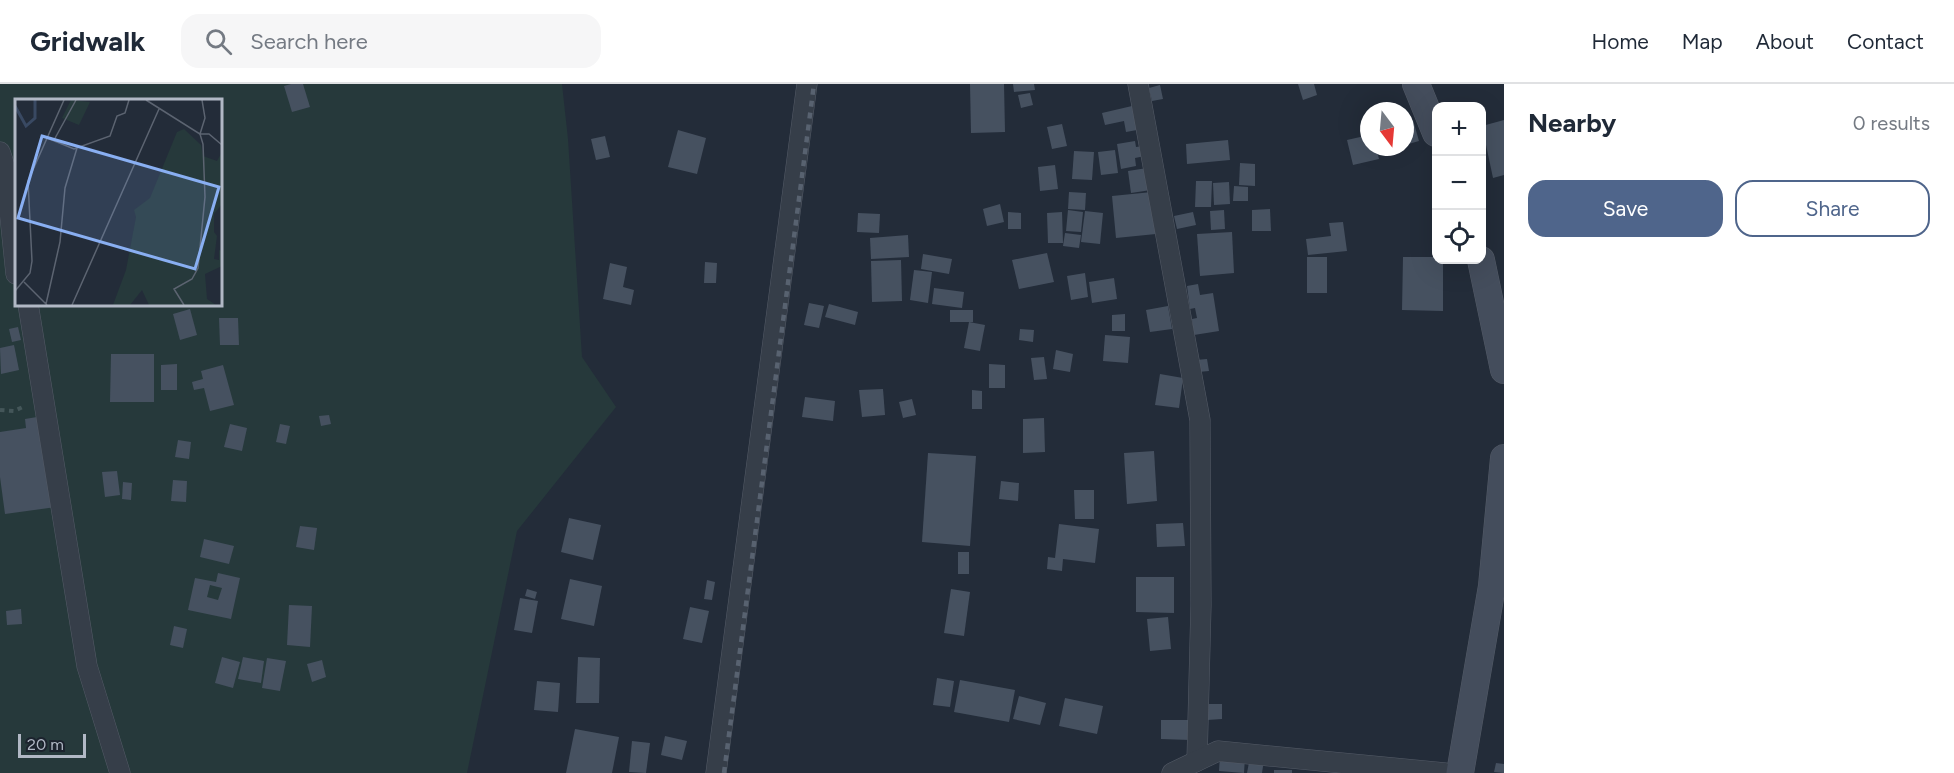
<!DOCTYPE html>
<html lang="en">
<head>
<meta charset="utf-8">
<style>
  :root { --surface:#fff; --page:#f6f6f7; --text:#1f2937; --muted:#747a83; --line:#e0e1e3; --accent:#4f658b }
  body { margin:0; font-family:Figtree,sans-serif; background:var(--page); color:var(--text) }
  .controls { position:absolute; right:18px; top:18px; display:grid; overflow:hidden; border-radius:12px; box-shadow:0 6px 24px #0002 }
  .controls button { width:54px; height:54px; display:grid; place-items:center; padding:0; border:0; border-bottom:2px solid var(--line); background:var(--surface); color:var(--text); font:30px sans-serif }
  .compass { position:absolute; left:1360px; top:18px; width:54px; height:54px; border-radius:50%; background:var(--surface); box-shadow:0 6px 24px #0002; rotate:164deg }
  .scale { position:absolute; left:18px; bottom:15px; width:68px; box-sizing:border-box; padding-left:6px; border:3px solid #b1b8c5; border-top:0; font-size:16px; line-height:21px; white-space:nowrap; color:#b1b8c5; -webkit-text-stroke:4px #1c232e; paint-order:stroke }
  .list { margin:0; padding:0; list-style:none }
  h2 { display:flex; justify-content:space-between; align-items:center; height:78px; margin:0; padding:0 24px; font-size:26px }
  h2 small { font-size:20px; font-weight:400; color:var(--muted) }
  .actions { display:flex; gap:12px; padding:18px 24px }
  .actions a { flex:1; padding:14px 0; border:2px solid var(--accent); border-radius:18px; text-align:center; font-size:21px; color:var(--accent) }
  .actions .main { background:var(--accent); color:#fff }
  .icon { flex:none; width:33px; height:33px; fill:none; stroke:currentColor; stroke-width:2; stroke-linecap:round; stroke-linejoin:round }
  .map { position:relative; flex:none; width:1504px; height:689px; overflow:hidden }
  header { display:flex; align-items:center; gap:36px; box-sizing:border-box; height:84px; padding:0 30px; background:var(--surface); border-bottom:2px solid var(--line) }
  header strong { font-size:28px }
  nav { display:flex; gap:33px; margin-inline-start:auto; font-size:21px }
  .search { width:420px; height:54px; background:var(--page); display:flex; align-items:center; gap:15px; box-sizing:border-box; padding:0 21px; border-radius:18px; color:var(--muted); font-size:22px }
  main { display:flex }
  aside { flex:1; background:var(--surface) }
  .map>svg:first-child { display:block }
  .green { fill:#26393b; fill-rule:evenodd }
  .building { fill:#465160; fill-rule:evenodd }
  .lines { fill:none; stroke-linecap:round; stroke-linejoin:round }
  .street-casing { stroke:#545b67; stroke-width:21 }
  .secondary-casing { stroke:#545b67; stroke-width:28 }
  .path { stroke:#445659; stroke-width:4; stroke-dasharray:4.5 4.5; stroke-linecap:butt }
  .street { stroke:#363e49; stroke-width:20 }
  .secondary { stroke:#444d5c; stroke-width:27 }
  .rail { stroke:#586270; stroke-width:4.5; stroke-dasharray:6 6; stroke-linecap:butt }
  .inset-river { fill:none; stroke:#394962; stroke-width:3 }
  .inset-road { fill:none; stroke:#5c6471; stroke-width:1.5 }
  .view { fill:#89aff2; fill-opacity:0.15; stroke:#89aff2; stroke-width:3 }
  .inset-edge { fill:none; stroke:#b1b8c5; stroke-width:3 }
</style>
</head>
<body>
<header>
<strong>Gridwalk</strong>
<div class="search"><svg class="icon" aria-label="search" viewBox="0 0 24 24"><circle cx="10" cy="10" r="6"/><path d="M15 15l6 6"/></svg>Search here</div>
<nav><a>Home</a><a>Map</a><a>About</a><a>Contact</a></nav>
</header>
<main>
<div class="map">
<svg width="1504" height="689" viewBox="0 0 1504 689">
  <rect width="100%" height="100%" fill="#232c39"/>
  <path class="green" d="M 0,0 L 562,0 L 568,55 L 582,273 L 616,323 L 517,447 L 467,689 L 0,689 ZM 16,16 L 220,16 L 220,220 L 16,220 Z"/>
  <g class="building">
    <polygon points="291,0 303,0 310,23 292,28 284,2"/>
    <polygon points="970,0 1004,0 1005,48 971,49"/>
    <polygon points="1013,0 1034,0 1035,6 1014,8"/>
    <polygon points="1298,0 1314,0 1317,11 1303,16"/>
    <polygon points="1160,1 1163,15 1152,17 1149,4"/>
    <polygon points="1030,9 1033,21 1021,24 1018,11"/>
    <polygon points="1132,22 1137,46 1126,48 1124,37 1105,41 1102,29"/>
    <polygon points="1413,36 1419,57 1405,61 1405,38"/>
    <polygon points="1504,36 1504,91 1493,94 1482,42"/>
    <polygon points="1062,40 1067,62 1052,65 1047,43"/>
    <polygon points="678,46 706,54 697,90 668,83"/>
    <polygon points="1369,51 1369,63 1376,63 1379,75 1353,81 1347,56"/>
    <polygon points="605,52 610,73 596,76 591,55"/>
    <polygon points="1228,56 1230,76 1187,80 1186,60"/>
    <polygon points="1135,57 1136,63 1143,62 1145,72 1135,74 1136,82 1121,85 1117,60"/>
    <polygon points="1115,66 1118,89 1101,91 1098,68"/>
    <polygon points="1074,67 1094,68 1092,96 1072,95"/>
    <polygon points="1240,79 1255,80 1255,102 1239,101"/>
    <polygon points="1055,81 1058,105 1040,107 1038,83"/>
    <polygon points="1147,84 1151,106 1131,109 1128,87"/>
    <polygon points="1196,97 1212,97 1211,123 1195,123"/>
    <polygon points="1229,98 1230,120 1214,121 1213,99"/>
    <polygon points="1234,102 1248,103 1248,117 1233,117"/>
    <polygon points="1069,108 1086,109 1085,126 1068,125"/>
    <polygon points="1152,108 1156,150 1116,154 1112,112"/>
    <polygon points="1000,120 1004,138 987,142 983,125"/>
    <polygon points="1270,125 1271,147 1252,147 1252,126"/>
    <polygon points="1068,126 1083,128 1081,148 1066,147"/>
    <polygon points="1224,126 1225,145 1211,146 1210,127"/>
    <polygon points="1085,127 1103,129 1100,160 1081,158"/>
    <polygon points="1008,128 1021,129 1021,145 1008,145"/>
    <polygon points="1062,128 1063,159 1048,159 1047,129"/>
    <polygon points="1193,128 1196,141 1177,145 1174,132"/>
    <polygon points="858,129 880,130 879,149 857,148"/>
    <polygon points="1343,138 1347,167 1308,171 1306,155 1331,152 1329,139"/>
    <polygon points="1232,148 1234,189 1200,192 1197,150"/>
    <polygon points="1065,149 1081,151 1079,164 1063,162"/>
    <polygon points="908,151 909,173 871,175 870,154"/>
    <polygon points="1047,169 1054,198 1019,205 1012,176"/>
    <polygon points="923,170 952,175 949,190 921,185"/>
    <rect x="1307" y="173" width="20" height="36"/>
    <polygon points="1403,173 1436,173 1436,176 1443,176 1443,227 1402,226"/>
    <polygon points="901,176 902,217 872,218 871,177"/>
    <polygon points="705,178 717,179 716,199 704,199"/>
    <polygon points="610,179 627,183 623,203 634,206 631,221 603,215"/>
    <polygon points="914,186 932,188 928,219 910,216"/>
    <polygon points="1085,189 1088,213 1071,216 1067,192"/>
    <polygon points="1114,194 1117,215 1092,219 1089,198"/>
    <polygon points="1198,200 1200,211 1213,209 1219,247 1194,251 1192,235 1197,234 1195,224 1190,225 1187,202"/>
    <polygon points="934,204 964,208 962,224 932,220"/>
    <polygon points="809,219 824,222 819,244 804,241"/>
    <polygon points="829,220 858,228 855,241 825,233"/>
    <polygon points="1168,222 1172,245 1150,248 1146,226"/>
    <polygon points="190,225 197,251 180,256 173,230"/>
    <rect x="950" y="226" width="23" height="12"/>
    <polygon points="1125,230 1125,247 1112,247 1112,231"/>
    <polygon points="219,234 238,234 239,261 220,261"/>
    <polygon points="969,238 985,241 980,267 964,264"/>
    <polygon points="18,243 21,256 12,258 9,245"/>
    <polygon points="1020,245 1034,246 1033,258 1019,256"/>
    <polygon points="1105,251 1130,253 1128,279 1103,277"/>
    <polygon points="14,261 19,286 1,290 0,264"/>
    <polygon points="1056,266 1073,270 1070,288 1053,285"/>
    <polygon points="111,270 154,270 154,318 110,318"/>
    <polygon points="1044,273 1047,295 1034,296 1031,274"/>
    <polygon points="1207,275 1209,287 1198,288 1196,276"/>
    <polygon points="177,280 177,306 161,306 161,281"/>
    <polygon points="989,280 1005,281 1005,304 989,304"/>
    <polygon points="223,281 234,321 210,327 204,304 194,306 192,298 203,295 201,287"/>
    <polygon points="1160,290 1183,294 1179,324 1155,321"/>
    <polygon points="883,305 885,331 862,333 859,306"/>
    <polygon points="972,306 982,307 982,325 972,325"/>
    <polygon points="805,313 835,317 833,337 802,333"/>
    <polygon points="912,315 916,331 903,334 899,318"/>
    <polygon points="329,331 331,340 321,342 319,332"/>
    <polygon points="43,332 56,423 5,430 0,393 0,348 26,344 25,335"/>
    <polygon points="1044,334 1045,368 1023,369 1023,335"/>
    <polygon points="230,340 247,344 242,367 224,363"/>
    <polygon points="280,340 290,342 286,360 276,358"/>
    <polygon points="178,356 191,358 189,375 175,373"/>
    <polygon points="1154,367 1157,417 1127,420 1124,369"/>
    <polygon points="928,369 976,372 970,462 922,458"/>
    <polygon points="117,387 120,411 105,413 102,388"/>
    <polygon points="173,396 187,397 186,418 171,417"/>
    <polygon points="1001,397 1019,399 1018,417 999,415"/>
    <polygon points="123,398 132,399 131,416 122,415"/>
    <polygon points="1074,406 1094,406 1094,435 1075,435"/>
    <polygon points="569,434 601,441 593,476 561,468"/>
    <polygon points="1183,439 1185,462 1157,463 1156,440"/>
    <polygon points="1059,440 1099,445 1095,479 1063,475 1062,487 1047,485 1048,473 1055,474"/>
    <polygon points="300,442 317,444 314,466 296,463"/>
    <polygon points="204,455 234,462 229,480 200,473"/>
    <rect x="958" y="468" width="11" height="22"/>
    <path d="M 218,489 L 240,494 L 231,535 L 188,526 L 195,494 L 216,498 ZM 210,501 L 222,504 L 218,516 L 207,513 Z"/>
    <polygon points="1136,493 1174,493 1174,529 1136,528"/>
    <polygon points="570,495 602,502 594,542 561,535"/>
    <polygon points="707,496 715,498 712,516 704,515"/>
    <polygon points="527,505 537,508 535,515 525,512"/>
    <polygon points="951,505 970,508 964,552 944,549"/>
    <polygon points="520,514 538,517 532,549 514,546"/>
    <polygon points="289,521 312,522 310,563 287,561"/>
    <polygon points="690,523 709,527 702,559 683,555"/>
    <polygon points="21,525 22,540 7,541 6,527"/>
    <polygon points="1168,533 1171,565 1150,567 1147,535"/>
    <polygon points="174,542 187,545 183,564 170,561"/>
    <polygon points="222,573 240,578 233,604 215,599"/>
    <polygon points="243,573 264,577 261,599 238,595"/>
    <polygon points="578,573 600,574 599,619 576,619"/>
    <polygon points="267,574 286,577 280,607 262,604"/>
    <polygon points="322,576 326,593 312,598 307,580"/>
    <polygon points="937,594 954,597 950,623 933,621"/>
    <polygon points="960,596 1015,606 1009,638 954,628"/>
    <polygon points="537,597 560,599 558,628 534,626"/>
    <polygon points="1019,612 1046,619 1040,641 1013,635"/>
    <polygon points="1065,614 1103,622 1097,650 1059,642"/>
    <polygon points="1207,620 1222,620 1222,635 1207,636"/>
    <polygon points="1161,636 1191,636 1190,656 1161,655"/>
    <polygon points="575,645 619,653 612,689 566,689"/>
    <polygon points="665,652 687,657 682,676 661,671"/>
    <polygon points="632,657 650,659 646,689 629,688"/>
    <polygon points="1220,672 1245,674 1244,689 1219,687"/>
    <polygon points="1250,673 1264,676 1262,689 1247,689"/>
    <polygon points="1496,679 1504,680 1504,689 1494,688"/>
    <rect x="1274" y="686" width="18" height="3"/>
  </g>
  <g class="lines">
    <g class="street-casing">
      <g id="street">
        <polyline points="1138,0 1200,336 1201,521 1197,677"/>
        <polyline points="0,68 5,83 16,190"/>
        <polyline points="28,220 87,582 120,689"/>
        <polyline points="716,689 807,0"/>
        <polyline points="1172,689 1218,667 1445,689"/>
      </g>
    </g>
    <g class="secondary-casing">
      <g id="secondary">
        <polyline points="1416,0 1436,49"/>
        <polyline points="1481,176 1504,286"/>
        <polyline points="1460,689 1492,502 1504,374"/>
      </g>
    </g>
    <polyline class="path" points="0,326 14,327 25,322"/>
    <use href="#street" class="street"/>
    <use href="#secondary" class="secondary"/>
    <polyline class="rail" points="724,689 814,0"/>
  </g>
  <g transform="translate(15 15)">
    <rect width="207" height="207" fill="#232c39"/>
    <path d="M 56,1 L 75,3 L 64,26 L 47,19 ZM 169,30 L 186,46 L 188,57 L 202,62 L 207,53 L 207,105 L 199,115 L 199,133 L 202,137 L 199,160 L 204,161 L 204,151 L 207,152 L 207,167 L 190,175 L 192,200 L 201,206 L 134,206 L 127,191 L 115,206 L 98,206 L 111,171 L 121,118 L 119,111 L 135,99 L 162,33 Z" fill="#26393b"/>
    <path class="inset-river" d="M 0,7 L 11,27 L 20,19 L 20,1"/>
    <path class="inset-road" d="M 131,1 L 185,35 L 188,45 L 190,98 L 183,169 L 177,180 L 159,190 L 169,206M 187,1 L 190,19 L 185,35 L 194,35 L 207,46M 32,39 L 59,50 L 95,37 L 102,17 L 110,14 L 114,1M 39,41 L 61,1M 9,183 L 32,206M 0,192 L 15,174 L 17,162 L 13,82 L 49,1M 31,205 L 45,143 L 50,89 L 62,49M 57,206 L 144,10"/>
    <path class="view" d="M 27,37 L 204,88 L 180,170 L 3,119 Z"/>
    <rect width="207" height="207" class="inset-edge"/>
  </g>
</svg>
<div class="controls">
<button>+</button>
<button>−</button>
<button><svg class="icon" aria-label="locate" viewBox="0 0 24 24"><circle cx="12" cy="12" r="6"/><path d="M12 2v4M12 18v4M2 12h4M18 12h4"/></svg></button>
</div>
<svg class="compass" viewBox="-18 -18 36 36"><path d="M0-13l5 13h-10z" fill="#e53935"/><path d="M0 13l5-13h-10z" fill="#747a83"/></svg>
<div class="scale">20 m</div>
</div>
<aside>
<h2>Nearby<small>0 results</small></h2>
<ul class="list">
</ul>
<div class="actions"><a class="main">Save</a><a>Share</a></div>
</aside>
</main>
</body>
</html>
